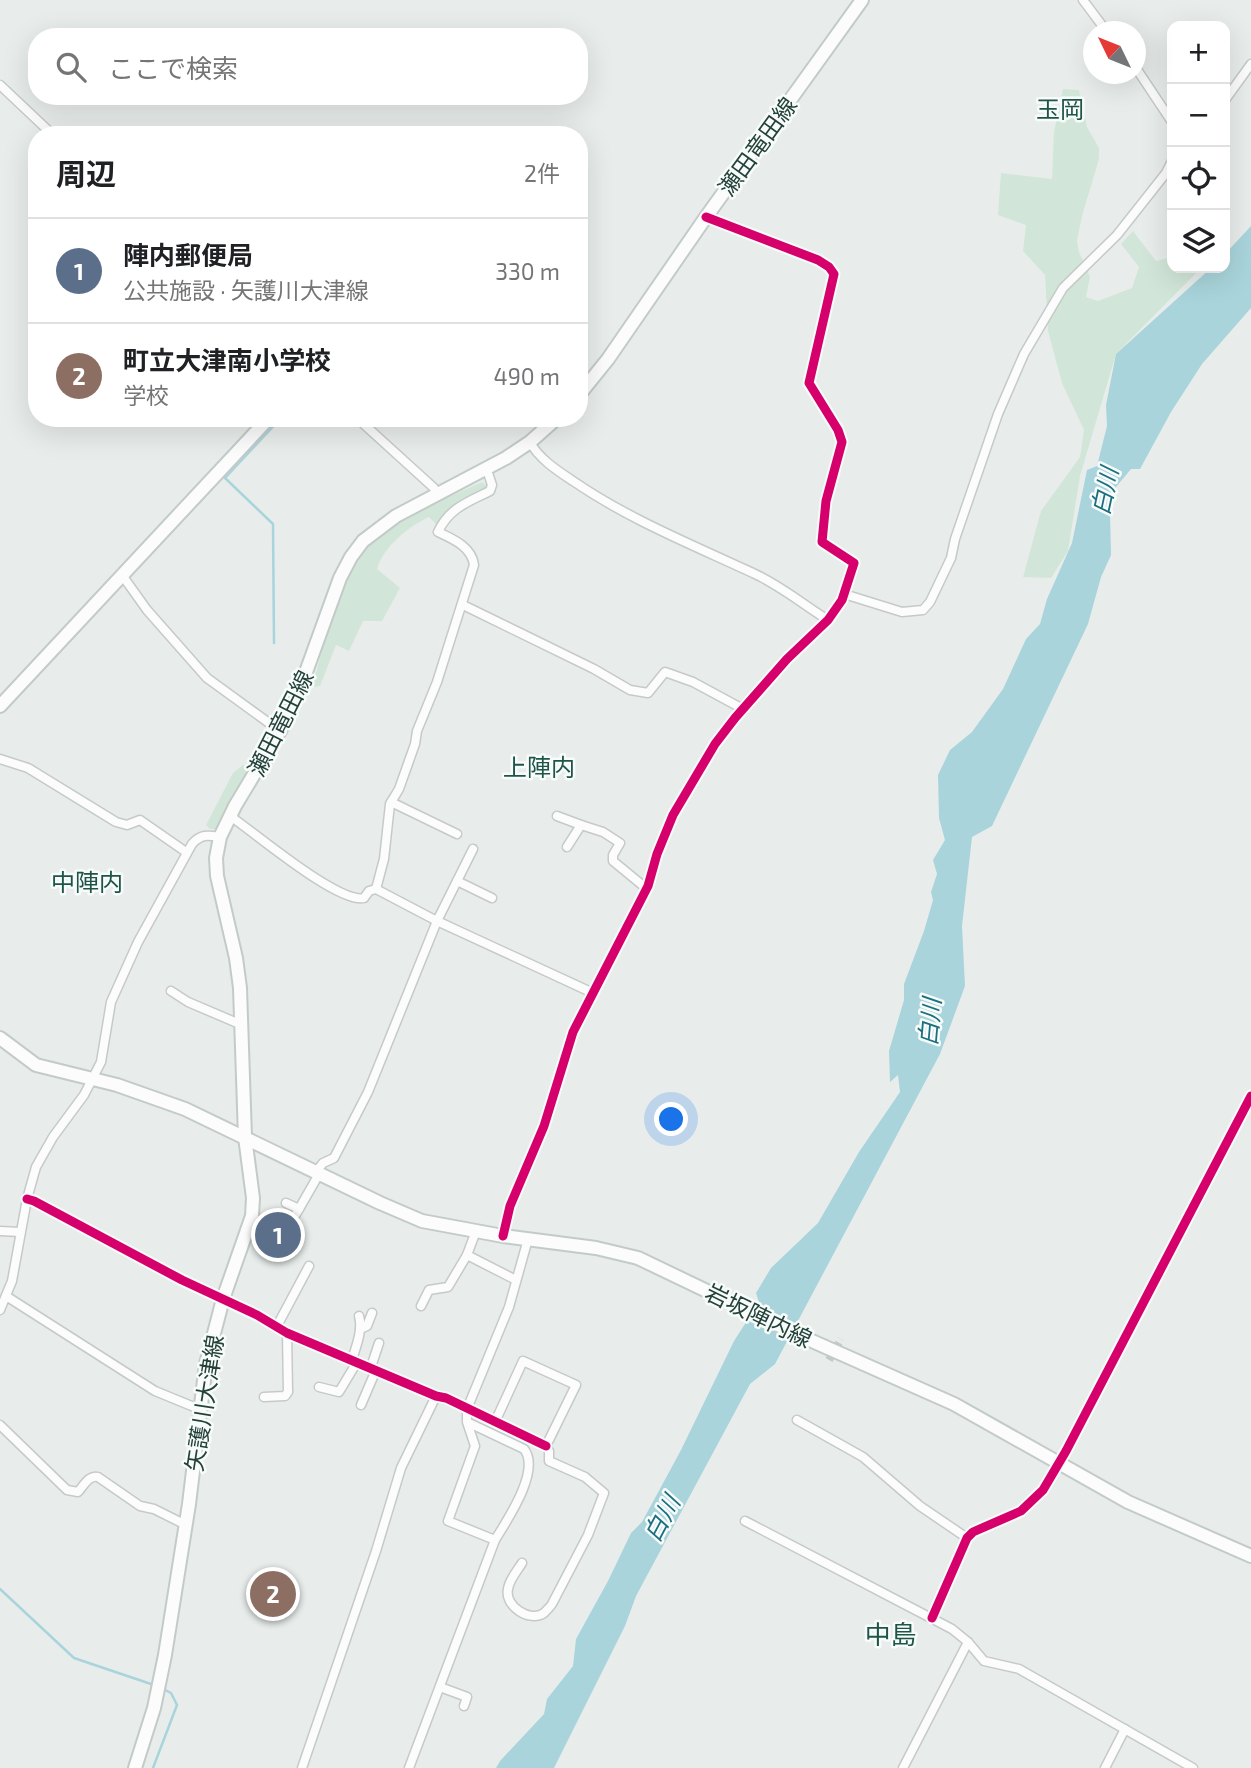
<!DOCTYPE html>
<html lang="ja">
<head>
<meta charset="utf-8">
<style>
  :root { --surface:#fff; --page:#f6f6f6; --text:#202124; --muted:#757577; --line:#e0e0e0; --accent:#0f766e }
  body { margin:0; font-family:"Exo 2","Noto Sans JP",sans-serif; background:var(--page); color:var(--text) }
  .controls { position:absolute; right:21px; top:21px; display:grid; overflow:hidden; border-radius:14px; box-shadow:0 7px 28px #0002 }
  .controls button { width:63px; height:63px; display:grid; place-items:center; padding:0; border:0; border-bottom:2px solid var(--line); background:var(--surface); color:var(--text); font:35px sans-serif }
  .compass { position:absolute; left:1083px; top:21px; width:63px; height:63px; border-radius:50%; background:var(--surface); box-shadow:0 7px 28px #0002; rotate:313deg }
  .you { position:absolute; left:672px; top:1120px; width:24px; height:24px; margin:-18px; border:5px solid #fff; border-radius:50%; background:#1a73e8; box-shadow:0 0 0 10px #1a73e833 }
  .badge { display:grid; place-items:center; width:46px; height:46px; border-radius:50%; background:var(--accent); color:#fff; font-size:23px; font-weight:700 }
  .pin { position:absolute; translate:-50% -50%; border:4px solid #fff; box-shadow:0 2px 7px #0006 }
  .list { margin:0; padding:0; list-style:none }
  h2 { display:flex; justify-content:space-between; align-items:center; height:91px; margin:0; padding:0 28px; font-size:30px }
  h2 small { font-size:23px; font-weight:400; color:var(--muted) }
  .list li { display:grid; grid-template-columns:46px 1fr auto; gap:21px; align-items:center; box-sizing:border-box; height:105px; padding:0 28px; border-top:2px solid var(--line) }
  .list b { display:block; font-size:26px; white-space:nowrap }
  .list p { margin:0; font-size:23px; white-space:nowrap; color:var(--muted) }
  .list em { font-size:23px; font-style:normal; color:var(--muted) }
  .icon { flex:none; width:38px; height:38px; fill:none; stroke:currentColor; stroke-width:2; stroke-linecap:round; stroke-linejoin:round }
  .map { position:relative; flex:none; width:1251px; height:1768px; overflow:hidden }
  .search { position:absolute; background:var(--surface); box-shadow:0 7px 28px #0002; left:28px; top:28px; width:560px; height:77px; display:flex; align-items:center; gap:18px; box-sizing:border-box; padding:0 24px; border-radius:28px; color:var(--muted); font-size:26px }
  .panel { position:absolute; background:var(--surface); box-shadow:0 7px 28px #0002; left:28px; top:126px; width:560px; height:301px; border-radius:28px }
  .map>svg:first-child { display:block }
  .green { fill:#d1e6d8 }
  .water { fill:#a9d4db }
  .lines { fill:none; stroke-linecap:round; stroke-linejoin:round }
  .stream { stroke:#a9d4db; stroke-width:2.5 }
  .street-tunnel { stroke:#c1cbc8; stroke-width:8; stroke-dasharray:8 4; stroke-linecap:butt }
  .street-casing { stroke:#c5cac8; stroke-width:11 }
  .secondary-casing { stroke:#c3cbc8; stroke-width:16 }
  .street { stroke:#fcfcfc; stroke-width:8 }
  .secondary { stroke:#fcfcfc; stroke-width:12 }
  .cycleway-casing { stroke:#f7fbf9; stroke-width:13 }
  .cycleway { stroke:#d6006c; stroke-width:9 }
  .labels { text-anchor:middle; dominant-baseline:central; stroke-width:5; stroke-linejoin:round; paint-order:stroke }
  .street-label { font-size:23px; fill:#24423a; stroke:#f7fbf9 }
  .neighbourhood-label { font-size:24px; fill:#1f5548; stroke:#f7fbf9 }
  .water-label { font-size:24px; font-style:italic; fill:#1c6f80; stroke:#f7fbf9 }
  .quarter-label { font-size:26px; fill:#1f5548; stroke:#f7fbf9 }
</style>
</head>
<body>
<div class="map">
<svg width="1251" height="1768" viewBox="0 0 1251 1768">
  <rect width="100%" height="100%" fill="#e8edeb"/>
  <g class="green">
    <polygon points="1063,89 1079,90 1087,127 1099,148 1099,159 1082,216 1077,241 1079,252 1090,277 1086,297 1098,301 1132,288 1139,267 1121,244 1133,231 1156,261 1172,257 1172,268 1201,268 1116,354 1080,476 1068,551 1051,578 1023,577 1041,511 1080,457 1084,430 1062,383 1048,331 1045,275 1023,251 1026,225 998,215 1001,173 1052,179 1054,132"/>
    <path d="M 482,482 L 490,488 L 470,500 L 442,524 L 437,525 L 429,517 C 408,527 384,546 377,569 L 400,588 L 382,621 L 363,621 L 349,651 L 336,645 L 320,686 L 314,687 L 314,680 C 329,630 339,563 385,531 C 414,510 450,497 482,482 Z"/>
    <polygon points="243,765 247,765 250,773 217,829 210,829 206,825 233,773"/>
  </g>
  <polygon class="water" points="1251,226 1251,308 1202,364 1171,412 1140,469 1131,469 1116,487 1110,512 1111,555 1101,577 1088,624 992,826 972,837 962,926 965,986 940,1054 775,1364 750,1384 636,1596 625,1626 554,1768 496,1768 500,1761 544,1714 547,1699 573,1666 576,1639 608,1581 631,1533 642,1522 681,1450 734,1341 759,1302 756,1293 771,1268 818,1223 859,1152 900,1092 898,1075 890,1082 889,1051 904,1000 904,984 924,931 933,900 931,892 937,874 933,860 945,840 939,818 938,775 950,750 972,732 1003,689 1026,639 1040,624 1047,599 1072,543 1087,470 1097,466 1107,426 1106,405 1116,354 1211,268 1225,268 1225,254"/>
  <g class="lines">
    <g class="stream">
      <polyline points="274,643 273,524 225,478 281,418"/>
      <polyline points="0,1589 74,1658 154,1685"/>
      <polyline points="153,1768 177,1705 171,1693 163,1689"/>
    </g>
    <polyline class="street-tunnel" points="829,1360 841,1339"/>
    <g class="street-casing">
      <g id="street">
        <polyline points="1083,0 1107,32"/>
        <polyline points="1136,68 1172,122"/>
        <polyline points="0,85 53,135"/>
        <polyline points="1225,100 1251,64"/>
        <polyline points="357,418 434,488 437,495"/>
        <path d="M 530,442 C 539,459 558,471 573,481 C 630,520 693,545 755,574 C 781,586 804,605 828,620"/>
        <polyline points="122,575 147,610 207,678 280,731"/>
        <polyline points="844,594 902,612 923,610 930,602 951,558 955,539 998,414 1024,354 1063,288 1117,235 1166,173 1172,161"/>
        <polyline points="463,605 594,669 630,690 648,693 665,672 693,682 743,709"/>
        <polyline points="0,759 28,768 116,822 127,825 140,820 186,852"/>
        <polyline points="391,802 457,834"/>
        <path d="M 230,816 C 254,832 338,904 364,898 L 369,891 L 376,889 L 437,921 L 593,993"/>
        <polyline points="557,816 581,825"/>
        <polyline points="567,847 581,825 603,832 620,843 613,855 613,861 647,889"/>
        <polyline points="457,881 492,898"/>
        <path d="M 376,889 L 384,859 L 390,804 L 399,789 L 415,744 L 417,731 L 437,682 L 474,565 C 472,547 453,539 438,532 C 449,508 468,502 490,491 L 492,485 L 487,470"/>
        <polyline points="171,991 188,1002 242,1025"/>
        <polyline points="315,1173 323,1163 334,1158 368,1092 437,921 473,849"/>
        <polyline points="27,1199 34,1201 182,1280 257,1315 287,1333 436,1396 446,1398 546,1446"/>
        <polyline points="286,1203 299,1209 319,1174"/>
        <polyline points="289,1226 299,1209"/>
        <polyline points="0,1231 20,1232"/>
        <polyline points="476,1231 467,1255 516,1280"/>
        <polyline points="503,1236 510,1206 544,1126 573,1032 648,886 657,854 673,815 715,744 735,718 787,659 828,620 842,600 854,563 822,542 826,501 842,442 838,430 809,383 834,274 829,267 818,260 706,217"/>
        <polyline points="6,1296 155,1391 199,1409"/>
        <polyline points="421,1306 429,1290 448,1287 467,1255"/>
        <path d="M 0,1310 L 12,1281 L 27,1199 L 36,1167 L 53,1137 L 84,1095 L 101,1062 L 111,1002 L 138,942 L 192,844 C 201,834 207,835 220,837"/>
        <polyline points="277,1326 309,1266"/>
        <polyline points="360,1329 367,1326 372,1313"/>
        <path d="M 352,1360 C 356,1346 363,1331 359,1316"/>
        <polyline points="371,1367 379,1343"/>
        <polyline points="319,1387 339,1392 357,1362"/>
        <polyline points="264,1397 285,1396 288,1392 287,1333"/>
        <polyline points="361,1405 376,1370"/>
        <polyline points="797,1420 863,1457 920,1506 967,1538"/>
        <path d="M 467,1422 L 475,1446 L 448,1521 L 495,1540 C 508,1519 541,1470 524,1449 L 467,1422 L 467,1409 L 509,1307 L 528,1239"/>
        <path d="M 495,1422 L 523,1361 L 576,1385 L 546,1446 L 549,1451 L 549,1461 L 585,1477 L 604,1493 L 588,1535 L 552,1604 C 552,1605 545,1612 544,1613 C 530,1623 504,1606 508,1589 C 509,1580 517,1571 522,1563"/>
        <path d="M 0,1425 L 67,1490 L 78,1492 C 84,1485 89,1475 98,1477 L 140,1506 L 154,1509 L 186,1525"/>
        <polyline points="745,1521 952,1629 968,1642 984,1661 1019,1669 1193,1768"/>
        <polyline points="932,1618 967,1538 973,1532 1021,1511 1043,1490 1066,1451 1251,1096"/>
        <polyline points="440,1687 467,1697 464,1706"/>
        <polyline points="302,1768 376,1551 401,1468 436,1396"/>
        <polyline points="409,1768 495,1540"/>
        <polyline points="903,1768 968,1642"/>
        <polyline points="1105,1768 1125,1729"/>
      </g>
    </g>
    <g class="secondary-casing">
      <g id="secondary">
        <polyline points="579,395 608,359 706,217 862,0"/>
        <polyline points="0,706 269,418"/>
        <polyline points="0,1038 36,1065 117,1085 185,1109 380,1203 422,1221 503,1236 596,1248 638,1258 803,1337 954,1404 1128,1502 1251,1556"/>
        <polyline points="135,1768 154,1708 165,1655 189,1504 206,1364 223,1299 252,1216 253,1198 245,1137 240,988 236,958 217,876 216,858 220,837 235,806 280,731 297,697 340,578 351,557 363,541 396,516 506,458 530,442 557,418"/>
      </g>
    </g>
    <use href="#street" class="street"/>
    <use href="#secondary" class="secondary"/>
    <g class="cycleway-casing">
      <g id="cycleway">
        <polyline points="27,1199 34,1201 182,1280 257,1315 287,1333 436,1396 446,1398 546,1446"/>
        <polyline points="503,1236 510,1206 544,1126 573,1032 648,886 657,854 673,815 715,744 735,718 787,659 828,620 842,600 854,563 822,542 826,501 842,442 838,430 809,383 834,274 829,267 818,260 706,217"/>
        <polyline points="932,1618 967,1538 973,1532 1021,1511 1043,1490 1066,1451 1251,1096"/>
      </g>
    </g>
    <use href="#cycleway" class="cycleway"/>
  </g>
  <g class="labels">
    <g class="street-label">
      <text transform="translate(757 146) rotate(-54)">瀬田竜田線</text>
      <text transform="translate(280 723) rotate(-63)">瀬田竜田線</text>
      <text transform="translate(759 1315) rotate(26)">岩坂陣内線</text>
      <text transform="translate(204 1403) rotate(-81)">矢護川大津線</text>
    </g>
    <g class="neighbourhood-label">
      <text x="1060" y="108">玉岡</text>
      <text x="539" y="766">上陣内</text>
      <text x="87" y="881">中陣内</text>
    </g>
    <g class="water-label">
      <text transform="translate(1104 491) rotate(-78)">白川</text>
      <text transform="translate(929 1022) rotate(-85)">白川</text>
      <text transform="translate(661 1518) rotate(-62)">白川</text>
    </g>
    <g class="quarter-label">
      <text x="891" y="1633">中島</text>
    </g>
  </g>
</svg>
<div class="controls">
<button>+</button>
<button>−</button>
<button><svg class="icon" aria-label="locate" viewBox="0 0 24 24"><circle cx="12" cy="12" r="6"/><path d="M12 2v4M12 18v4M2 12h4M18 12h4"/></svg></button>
<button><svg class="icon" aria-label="layers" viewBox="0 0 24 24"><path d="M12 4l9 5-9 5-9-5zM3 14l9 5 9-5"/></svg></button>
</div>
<svg class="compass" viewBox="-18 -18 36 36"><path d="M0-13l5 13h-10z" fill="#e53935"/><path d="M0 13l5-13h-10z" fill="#757577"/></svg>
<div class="you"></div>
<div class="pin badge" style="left:278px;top:1235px;background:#5c6f8a">1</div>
<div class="pin badge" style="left:273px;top:1594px;background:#8d6e63">2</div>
<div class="search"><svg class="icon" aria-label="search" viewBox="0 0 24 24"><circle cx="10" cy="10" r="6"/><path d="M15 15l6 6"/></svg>ここで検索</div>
<section class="panel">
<h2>周辺<small>2件</small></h2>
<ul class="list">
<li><span class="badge" style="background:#5c6f8a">1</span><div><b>陣内郵便局</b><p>公共施設 · 矢護川大津線</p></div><em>330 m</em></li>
<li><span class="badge" style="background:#8d6e63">2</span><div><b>町立大津南小学校</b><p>学校</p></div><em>490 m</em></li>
</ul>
</section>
</div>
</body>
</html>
